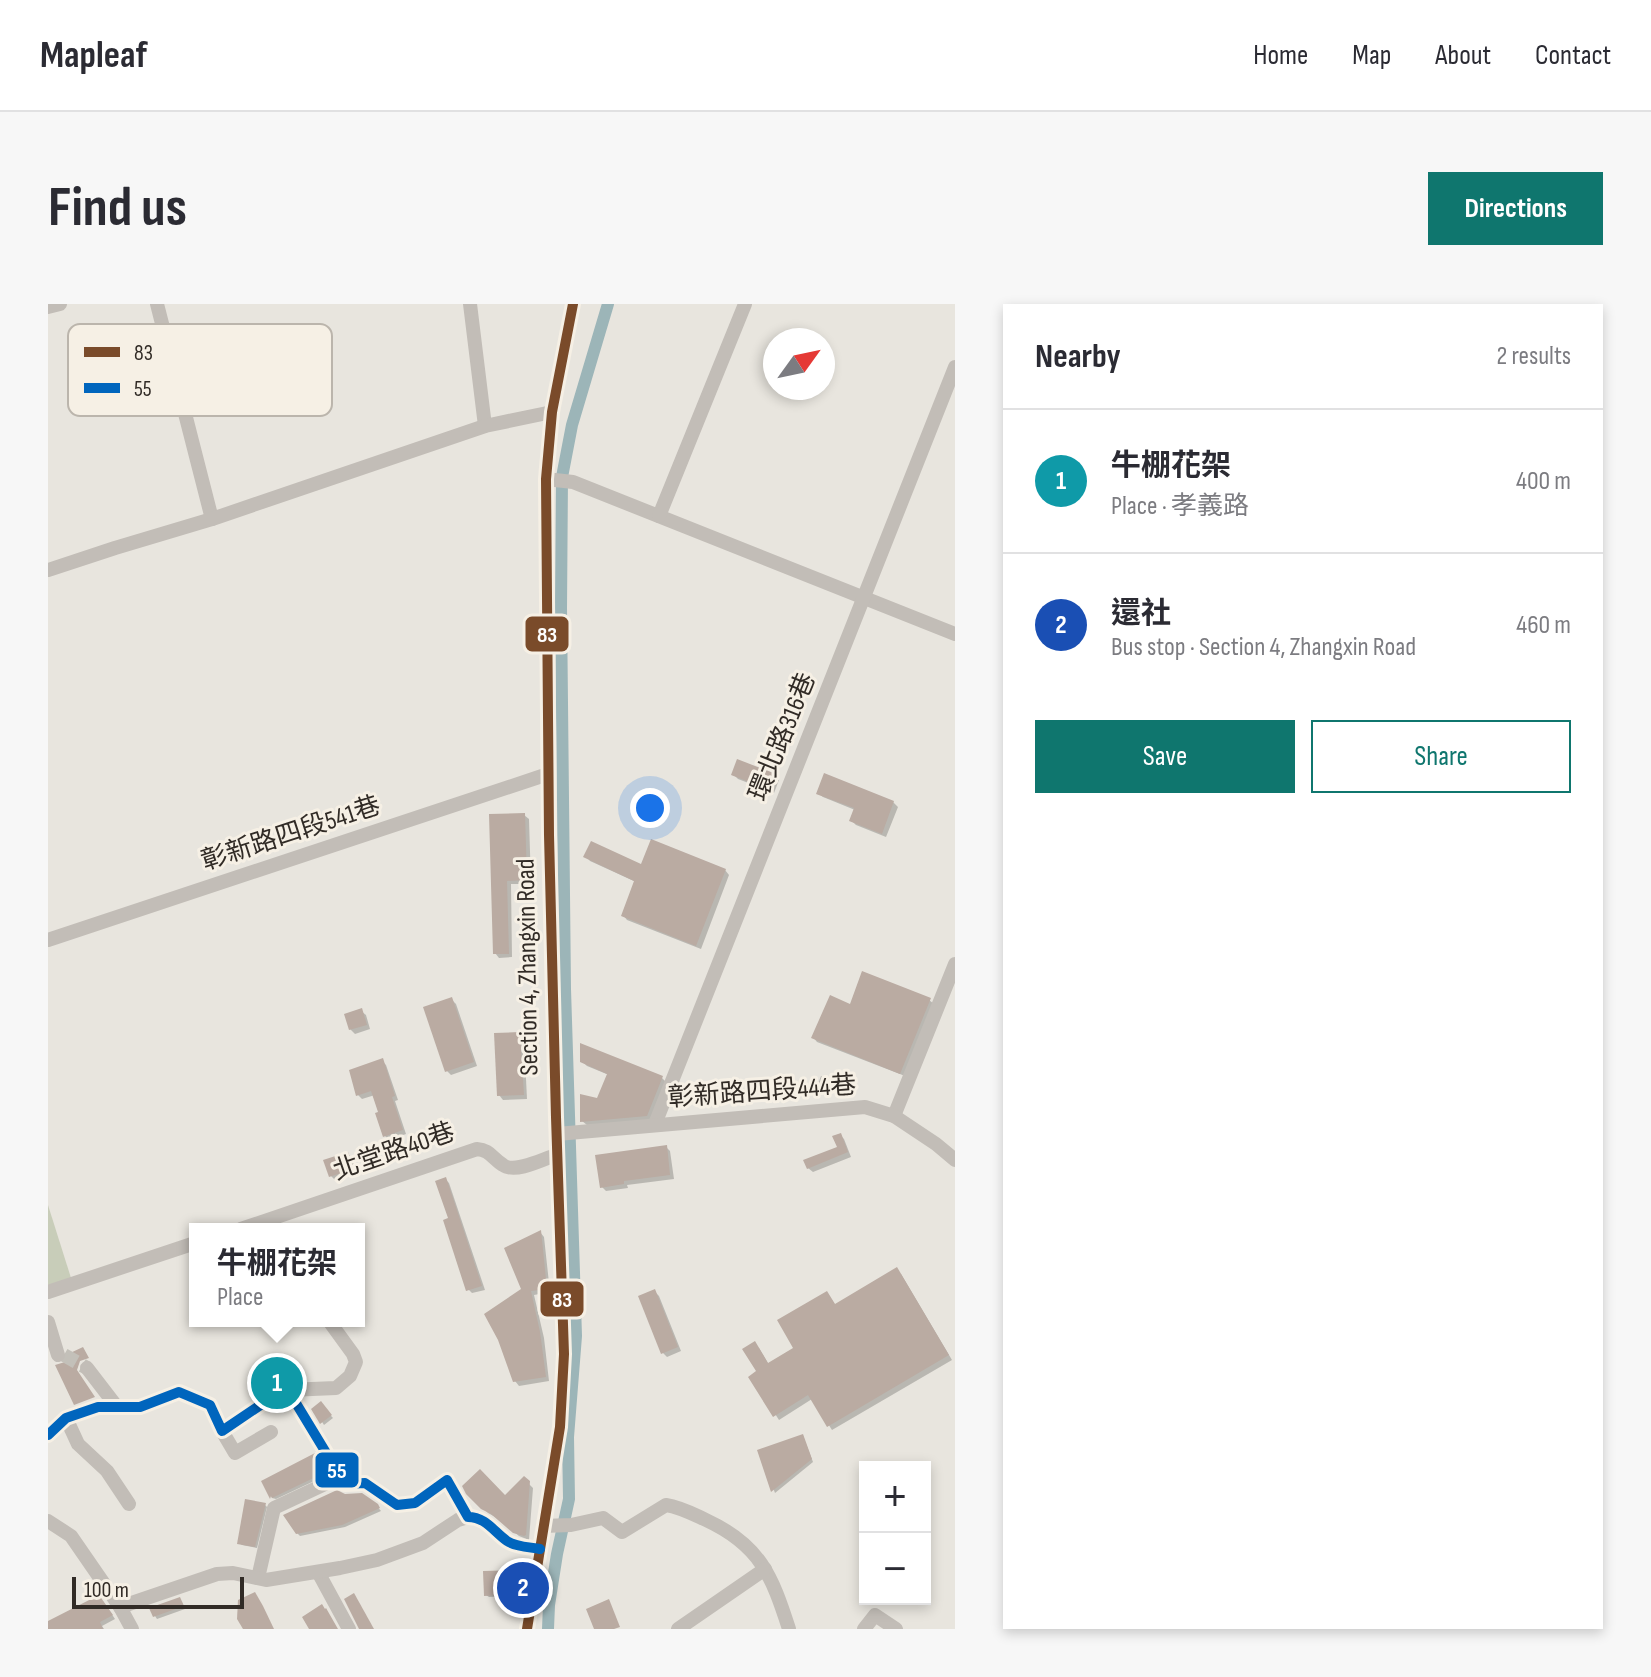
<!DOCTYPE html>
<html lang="en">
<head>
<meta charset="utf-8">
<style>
  :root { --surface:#fff; --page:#f7f7f7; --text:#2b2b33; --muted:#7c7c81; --line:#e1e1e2; --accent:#0f766e }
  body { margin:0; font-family:"Sofia Sans Condensed","Noto Sans TC",sans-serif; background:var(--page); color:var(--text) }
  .controls { position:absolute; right:24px; bottom:24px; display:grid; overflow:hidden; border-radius:0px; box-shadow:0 4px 12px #0003 }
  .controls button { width:72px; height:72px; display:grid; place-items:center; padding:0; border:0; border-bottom:2px solid var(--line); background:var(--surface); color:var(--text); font:40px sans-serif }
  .compass { position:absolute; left:715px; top:24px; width:72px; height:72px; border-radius:50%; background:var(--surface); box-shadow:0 4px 12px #0003; rotate:57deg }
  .scale { position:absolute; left:24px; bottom:20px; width:172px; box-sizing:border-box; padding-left:8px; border:4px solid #312b26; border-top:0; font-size:22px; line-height:28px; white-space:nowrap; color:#312b26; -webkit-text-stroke:6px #f6f0e5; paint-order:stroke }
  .you { position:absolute; left:602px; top:504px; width:28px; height:28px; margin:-20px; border:6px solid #fff; border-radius:50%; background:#1a73e8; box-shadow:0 0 0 12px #1a73e833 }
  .badge { display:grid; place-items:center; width:52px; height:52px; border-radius:50%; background:var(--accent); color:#fff; font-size:26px; font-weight:700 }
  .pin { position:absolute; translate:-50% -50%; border:4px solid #fff; box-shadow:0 2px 8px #0006 }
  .popup { position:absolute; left:141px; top:919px; width:176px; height:104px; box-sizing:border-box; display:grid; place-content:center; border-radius:0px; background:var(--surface); filter:drop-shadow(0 2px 6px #0005); font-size:26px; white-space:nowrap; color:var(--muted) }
  .popup b { font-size:30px; color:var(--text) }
  .popup::after { content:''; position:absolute; left:50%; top:100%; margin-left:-16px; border:16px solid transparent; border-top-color:var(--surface) }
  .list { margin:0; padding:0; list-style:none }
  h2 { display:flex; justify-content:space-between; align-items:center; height:104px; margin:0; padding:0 32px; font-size:34px }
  h2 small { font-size:26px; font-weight:400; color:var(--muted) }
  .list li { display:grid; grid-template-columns:52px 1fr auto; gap:24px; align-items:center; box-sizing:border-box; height:144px; padding:0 32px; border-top:2px solid var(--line) }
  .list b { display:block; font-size:30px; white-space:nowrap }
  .list p { margin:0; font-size:26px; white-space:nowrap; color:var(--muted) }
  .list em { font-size:26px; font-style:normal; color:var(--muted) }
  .actions { display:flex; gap:16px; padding:24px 32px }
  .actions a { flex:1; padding:18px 0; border:2px solid var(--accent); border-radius:0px; text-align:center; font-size:28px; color:var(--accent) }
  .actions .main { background:var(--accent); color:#fff }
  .map { position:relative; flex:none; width:907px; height:1325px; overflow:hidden; border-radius:0px }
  header { display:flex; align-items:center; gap:48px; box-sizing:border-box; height:112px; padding:0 40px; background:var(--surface); border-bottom:2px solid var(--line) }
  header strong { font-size:38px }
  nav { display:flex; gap:44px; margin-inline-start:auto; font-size:28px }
  .intro { display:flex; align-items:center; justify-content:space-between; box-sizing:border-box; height:192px; padding:0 48px }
  h1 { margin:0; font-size:56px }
  .button { padding:20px 36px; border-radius:0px; background:var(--accent); color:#fff; font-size:28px; font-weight:700 }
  main { display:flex; gap:48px; padding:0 48px }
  aside { flex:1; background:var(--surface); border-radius:0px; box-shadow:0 4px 12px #0003 }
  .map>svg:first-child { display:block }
  .green { fill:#c8cdb9 }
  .shadow { fill:#0003 }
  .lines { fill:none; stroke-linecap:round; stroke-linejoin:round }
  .canal { stroke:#9cb5b8; stroke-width:12 }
  .building { fill:#baaba2 }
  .minor-tunnel { stroke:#c3c0b9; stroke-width:14; stroke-dasharray:14 7; stroke-linecap:butt }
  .minor { stroke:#c2bdb7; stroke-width:14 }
  .bus-1-casing { stroke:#f6f0e5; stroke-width:16 }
  .bus-2-casing { stroke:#f6f0e5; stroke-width:16 }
  .bus-1 { stroke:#7a4b2a; stroke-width:10 }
  .bus-2 { stroke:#0065bd; stroke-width:10 }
  .labels { text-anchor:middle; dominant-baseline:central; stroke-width:6; stroke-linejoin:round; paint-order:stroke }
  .street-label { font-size:26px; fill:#312b26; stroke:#f6f0e5 }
  .key { fill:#f6f0e5; stroke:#bbb5ac; stroke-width:2 }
  .key-label { font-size:22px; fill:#312b26 }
  .line-badge { stroke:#f6f0e5; stroke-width:3 }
  .badge-label { font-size:22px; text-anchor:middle; font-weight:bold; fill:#fff }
</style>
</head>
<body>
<header>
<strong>Mapleaf</strong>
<nav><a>Home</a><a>Map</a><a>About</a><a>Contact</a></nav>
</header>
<div class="intro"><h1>Find us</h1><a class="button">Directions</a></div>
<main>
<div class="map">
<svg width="907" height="1325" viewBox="0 0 907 1325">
  <rect width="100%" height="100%" fill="#e8e5de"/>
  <polygon class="green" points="0,901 23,974 0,981"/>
  <g class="shadow">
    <polygon points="686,471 727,472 731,476 726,489 690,475"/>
    <polygon points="770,489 845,498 850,503 838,533 808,521 803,516 807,506 775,493"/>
    <polygon points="476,511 481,515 483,580 463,580 464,653 451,654 447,649 443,512"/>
    <polygon points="538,552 594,563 677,566 681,571 653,645 579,616 575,611 588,578 542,557"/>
    <polygon points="403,695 408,700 429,762 403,771 399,767"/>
    <polygon points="881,696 886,700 857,772 769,738 765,733 803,703"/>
    <polygon points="313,707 318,711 322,725 307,730 302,725"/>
    <polygon points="472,730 476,734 479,795 455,796 451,791"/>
    <polygon points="334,757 338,761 350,796 347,797 358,830 341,836 337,832 332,809 327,791 314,795 310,791"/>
    <polygon points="534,757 614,774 618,778 604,816 539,821 534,817 550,796 561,771 539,762"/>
    <polygon points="773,772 782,776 778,784 770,780"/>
    <polygon points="792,831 796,835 803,853 765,868 760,864 791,844"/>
    <polygon points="618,843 622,847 626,875 579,881 580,884 558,887 554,883"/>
    <polygon points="300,850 304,854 309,869 287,876 283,872"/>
    <polygon points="397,875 401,879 437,986 424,989 420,985 402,916"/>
    <polygon points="492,928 496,933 502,988 486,991 496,1034 501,1077 471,1082 467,1077 476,986"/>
    <polygon points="853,970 904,1056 784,1126 764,1095 731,1116 703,1073 711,1068 711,1044 721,1061 748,1044 779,989 788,1002"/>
    <polygon points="607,988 611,992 633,1047 619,1053 615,1049"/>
    <polygon points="272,1100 285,1114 276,1121 266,1105"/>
    <polygon points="755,1132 765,1158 727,1189 711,1147"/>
    <polygon points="269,1154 279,1171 228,1195 224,1194 216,1178"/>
    <polygon points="476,1175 485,1184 481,1236 471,1232 449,1214 440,1209 420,1189 458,1194"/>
    <polygon points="217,1201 219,1203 209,1244 194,1241 191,1239"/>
    <polygon points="328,1201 333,1207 297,1223 252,1232 249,1229"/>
    <polygon points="468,1268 471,1271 472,1292 441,1293 438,1291"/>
    <polygon points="132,1295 137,1305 109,1315 107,1312"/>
    <polygon points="55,1297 67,1315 54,1322 56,1325 0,1325 0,1320"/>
  </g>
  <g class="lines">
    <polyline class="canal" points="500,1325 501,1301 509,1250 521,1195 520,1133 528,1032 517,685 513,304 514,173 524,121 560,0"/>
  </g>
  <g class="building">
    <polygon points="689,455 728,470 722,486 683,471"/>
    <polygon points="776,469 846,497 834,530 801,517 806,504 768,490"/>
    <polygon points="477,509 479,576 459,577 461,650 445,650 441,510"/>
    <polygon points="603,535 678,565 648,642 573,612 586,577 535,553 543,537 593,560"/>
    <polygon points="814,667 883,694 852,770 763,734 782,691 802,700"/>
    <polygon points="404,693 426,758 397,768 375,703"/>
    <polygon points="314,704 319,721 301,726 296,710"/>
    <polygon points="472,728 476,791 449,792 446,729"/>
    <polygon points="532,739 615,772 599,812 532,818 532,790 549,794 559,770 532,758"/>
    <polygon points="335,754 347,792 344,793 355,826 335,833 327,809 330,808 323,787 308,792 301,766"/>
    <polygon points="793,829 800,848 759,865 755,856 789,843 784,832"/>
    <polygon points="619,841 622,871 576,877 576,880 552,884 547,851"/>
    <polygon points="300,848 306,865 281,873 275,856"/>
    <polygon points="398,873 434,982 418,987 395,916 400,914 387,877"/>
    <polygon points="493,926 499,985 483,987 492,1028 498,1073 465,1078 450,1036 436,1010 473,985 456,944"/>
    <polygon points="849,963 901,1051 779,1123 760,1091 725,1113 700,1073 708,1067 694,1045 707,1037 720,1059 745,1044 729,1016 779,987 787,1000"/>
    <polygon points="607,985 630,1043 613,1050 590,992"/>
    <polygon points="35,1043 41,1054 32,1057 29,1066 47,1093 26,1101 7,1061 17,1058 20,1050"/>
    <polygon points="273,1097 284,1111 272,1120 263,1105"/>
    <polygon points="755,1130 764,1155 723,1188 709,1146"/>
    <polygon points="267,1149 278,1168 224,1194 223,1192 222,1195 213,1177"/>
    <polygon points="432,1165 457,1191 476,1172 482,1177 478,1231 476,1232 465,1229 443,1210 433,1205 418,1190 414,1182"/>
    <polygon points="289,1186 297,1190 314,1189 330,1200 332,1204 294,1221 248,1230 235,1211"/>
    <polygon points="197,1195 218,1199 207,1243 189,1240"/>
    <polygon points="469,1266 470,1290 436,1292 435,1267"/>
    <polygon points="207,1288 215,1302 226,1325 195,1325 189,1315 190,1296"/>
    <polygon points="306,1289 326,1325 311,1325 296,1295"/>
    <polygon points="51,1291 65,1311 52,1318 55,1325 0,1325 0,1317"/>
    <polygon points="132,1293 136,1302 105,1313 101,1304"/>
    <polygon points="561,1295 572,1323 566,1325 546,1325 538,1305"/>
    <polygon points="274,1300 277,1305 278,1304 290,1325 261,1325 254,1313"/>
  </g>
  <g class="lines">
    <polyline class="minor-tunnel" points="16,1051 39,1064"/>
    <g class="minor">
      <polyline points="109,0 164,215"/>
      <polyline points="422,0 437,122"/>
      <polyline points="0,3 12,0"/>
      <polyline points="498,175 525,178 907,330"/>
      <polyline points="611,212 697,0"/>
      <polyline points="0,266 67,244 164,215 437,122 504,108"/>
      <polyline points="0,636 500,470"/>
      <polyline points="846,812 907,660"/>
      <polyline points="607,820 907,63"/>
      <polyline points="509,830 817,803 846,812 888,840 907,856"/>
      <path d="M 193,925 L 429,845 C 442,846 444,854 455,861 C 467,870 496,855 510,850"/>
      <polyline points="0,988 147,939"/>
      <polyline points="0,1018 10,1051"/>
      <polyline points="39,1064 69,1103"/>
      <polyline points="240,1086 288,1084 302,1072 308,1058 305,1050 281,1017"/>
      <polyline points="18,1114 30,1140 59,1167 81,1200"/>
      <polyline points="174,1127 187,1149 223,1128"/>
      <path d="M 0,1131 L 18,1114 L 50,1103 L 92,1103 L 131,1088 L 162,1101 L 174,1127 L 211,1102 L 240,1086 L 297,1180 L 317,1179 L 349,1201 L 367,1199 L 399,1176 L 420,1213 C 438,1213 446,1228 459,1237 C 468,1243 482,1243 492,1245"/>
      <polyline points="0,1217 23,1232 72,1303 84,1325"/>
      <path d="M 495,1222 L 523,1221 L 555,1214 L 574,1228 L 618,1201 C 632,1203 645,1210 658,1216 C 712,1241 724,1272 741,1325"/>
      <polyline points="270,1268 301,1325"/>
      <polyline points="210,1274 226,1204 292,1173"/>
      <polyline points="72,1303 169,1270 185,1269 218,1276 292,1264 329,1256 375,1239 410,1216 420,1213"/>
      <polyline points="479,1325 512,1123 516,1050 508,813 501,531 498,175 504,108 525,0"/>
      <polyline points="630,1325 717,1265"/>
      <polyline points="816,1325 827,1311 848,1325"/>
    </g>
    <g class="bus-1-casing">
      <polyline id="bus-1" points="479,1325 512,1123 516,1050 508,813 501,531 498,175 504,108 525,0"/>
    </g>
    <g class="bus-2-casing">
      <path id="bus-2" d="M 0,1131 L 18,1114 L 50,1103 L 92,1103 L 131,1088 L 162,1101 L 174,1127 L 211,1102 L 240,1086 L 297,1180 L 317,1179 L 349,1201 L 367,1199 L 399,1176 L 420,1213 C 438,1213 446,1228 459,1237 C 468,1243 482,1243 492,1245"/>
    </g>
    <use href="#bus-1" class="bus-1"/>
    <use href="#bus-2" class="bus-2"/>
  </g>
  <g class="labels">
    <g class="street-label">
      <text transform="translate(735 433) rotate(-68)">環北路316巷</text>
      <text transform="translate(243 530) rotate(-18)">彰新路四段541巷</text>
      <text transform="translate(480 663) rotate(-91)">Section 4, Zhangxin Road</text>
      <text transform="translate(714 788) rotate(-4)">彰新路四段444巷</text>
      <text transform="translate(346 848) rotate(-19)">北堂路40巷</text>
    </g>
  </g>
  <rect x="20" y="20" width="264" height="92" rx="12" class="key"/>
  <rect x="36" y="43" width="36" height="10" fill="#7a4b2a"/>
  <rect x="36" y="79" width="36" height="10" fill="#0065bd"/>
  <g class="key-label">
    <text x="86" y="56">83</text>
    <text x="86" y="92">55</text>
  </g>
  <g class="line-badge">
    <rect x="476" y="311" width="46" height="38" rx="8" fill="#7a4b2a"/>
    <rect x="491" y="976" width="46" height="38" rx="8" fill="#7a4b2a"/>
    <rect x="266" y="1147" width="46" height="38" rx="8" fill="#0065bd"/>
  </g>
  <g class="badge-label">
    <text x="499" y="338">83</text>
    <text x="514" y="1003">83</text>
    <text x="289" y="1174">55</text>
  </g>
</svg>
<div class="controls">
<button>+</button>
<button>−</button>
</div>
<svg class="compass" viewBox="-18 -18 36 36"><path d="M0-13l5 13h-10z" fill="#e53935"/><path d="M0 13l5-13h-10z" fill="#7c7c81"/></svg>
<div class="scale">100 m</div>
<div class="you"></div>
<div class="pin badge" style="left:229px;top:1079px;background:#0f9aa8">1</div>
<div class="popup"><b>牛棚花架</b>Place</div>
<div class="pin badge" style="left:475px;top:1284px;background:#1a4fb4">2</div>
</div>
<aside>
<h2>Nearby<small>2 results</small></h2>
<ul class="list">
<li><span class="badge" style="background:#0f9aa8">1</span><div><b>牛棚花架</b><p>Place · 孝義路</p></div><em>400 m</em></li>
<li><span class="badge" style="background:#1a4fb4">2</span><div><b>還社</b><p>Bus stop · Section 4, Zhangxin Road</p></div><em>460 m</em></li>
</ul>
<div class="actions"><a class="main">Save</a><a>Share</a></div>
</aside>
</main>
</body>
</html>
